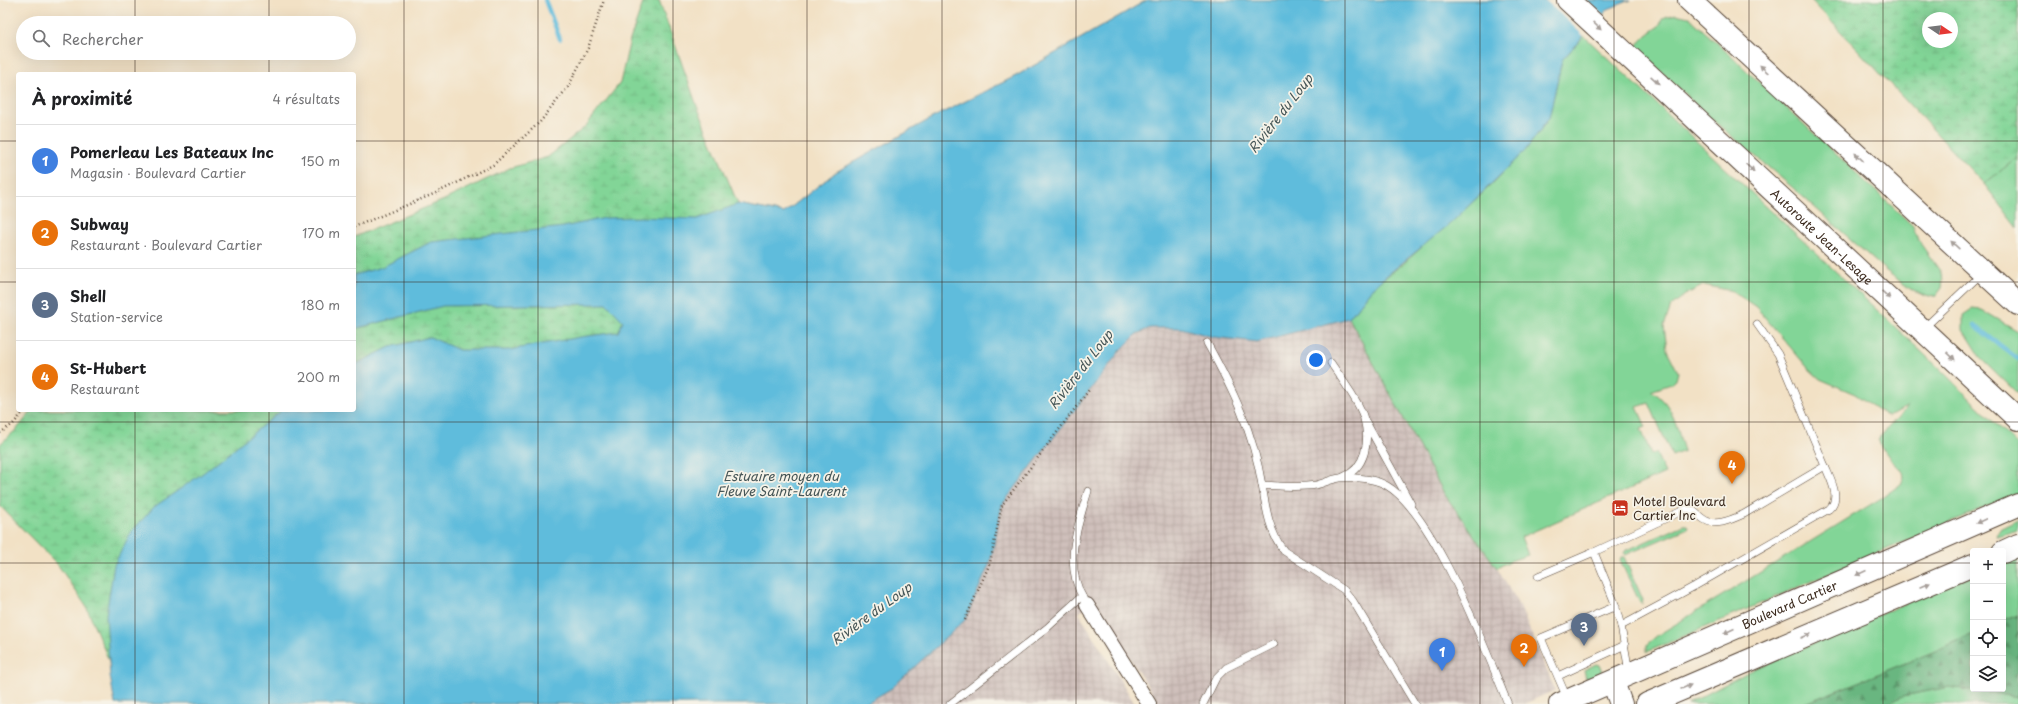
<!DOCTYPE html>
<html lang="fr">
<head>
<meta charset="utf-8">
<style>
  :root { --surface:#fff; --page:#f2f2f2; --text:#202124; --muted:#757577; --line:#e0e0e0; --accent:#db2777 }
  body { margin:0; font-family:"Playpen Sans",sans-serif; background:var(--page); color:var(--text) }
  .controls { position:absolute; right:12px; bottom:12px; display:grid; overflow:hidden; border-radius:4px; box-shadow:0 4px 16px #0002 }
  .controls button { width:36px; height:36px; display:grid; place-items:center; padding:0; border:0; border-bottom:1px solid var(--line); background:var(--surface); color:var(--text); font:20px sans-serif }
  .compass { position:absolute; left:1922px; top:12px; width:36px; height:36px; border-radius:50%; background:var(--surface); box-shadow:0 4px 16px #0002; rotate:103deg }
  .you { position:absolute; left:1316px; top:360px; width:14px; height:14px; margin:-10px; border:3px solid #fff; border-radius:50%; background:#1a73e8; box-shadow:0 0 0 6px #1a73e833 }
  .badge { display:grid; place-items:center; width:26px; height:26px; border-radius:50%; background:var(--accent); color:#fff; font-size:13px; font-weight:700 }
  .pin { position:absolute; translate:-50% -33px; filter:drop-shadow(0 1px 2px #0008) }
  .pin::after { content:''; position:absolute; top:21px; width:14px; height:12px; background:inherit; clip-path:polygon(0 0,100% 0,50% 100%) }
  .list { margin:0; padding:0; list-style:none }
  h2 { display:flex; justify-content:space-between; align-items:center; height:52px; margin:0; padding:0 16px; font-size:17px }
  h2 small { font-size:13px; font-weight:400; color:var(--muted) }
  .list li { display:grid; grid-template-columns:26px 1fr auto; gap:12px; align-items:center; box-sizing:border-box; height:72px; padding:0 16px; border-top:1px solid var(--line) }
  .list b { display:block; font-size:15px; white-space:nowrap }
  .list p { margin:0; font-size:13px; white-space:nowrap; color:var(--muted) }
  .list em { font-size:13px; font-style:normal; color:var(--muted) }
  .icon { flex:none; width:22px; height:22px; fill:none; stroke:currentColor; stroke-width:2; stroke-linecap:round; stroke-linejoin:round }
  .map { position:relative; flex:none; width:2018px; height:704px; overflow:hidden }
  .search { position:absolute; background:var(--surface); box-shadow:0 4px 16px #0002; left:16px; top:16px; width:340px; height:44px; display:flex; align-items:center; gap:10px; box-sizing:border-box; padding:0 14px; border-radius:22px; color:var(--muted); font-size:15px }
  .panel { position:absolute; background:var(--surface); box-shadow:0 4px 16px #0002; left:16px; top:72px; width:340px; height:340px; border-radius:4px }
  .map>svg:first-child { display:block }
  .industrial { fill:url(#industrial-grid) }
  .grass { fill:#82d597; stroke:#5e805a }
  .forest { fill:url(#forest-firs); stroke:#52704f }
  .wetland { fill:url(#wetland-marsh); stroke:#5e805a; fill-rule:evenodd }
  .water { fill:#5ebcdc; stroke:#4c737d }
  .pier { fill:#f2e1c5 }
  .lines { fill:none; stroke-linecap:round; stroke-linejoin:round }
  .stream { stroke:#5ebcdc; stroke-width:4.5 }
  .service-casing { stroke:#564537; stroke-width:8 }
  .minor-casing { stroke:#564537; stroke-width:16 }
  .primary-casing { stroke:#564537; stroke-width:24 }
  .motorway-casing { stroke:#564537; stroke-width:24 }
  .path { stroke:#564537; stroke-width:2.5; stroke-dasharray:1 3; stroke-linecap:butt }
  .service { stroke:#fff; stroke-width:7 }
  .minor { stroke:#fff; stroke-width:14 }
  .primary { stroke:#fff; stroke-width:22 }
  .motorway { stroke:#fff; stroke-width:22 }
  .oneway { fill:#a79f9a }
  .grid { fill:none; stroke:#3b2a1e; stroke-width:1; stroke-opacity:0.55 }
  .labels { text-anchor:middle; dominant-baseline:central; stroke-width:3.5; stroke-linejoin:round; paint-order:stroke }
  .street-label { font-size:12px; fill:#3b2a1e; stroke:#f7f3e8 }
  .poi-label { font-size:12px; fill:#3b2a1e; stroke:#f7f3e8; text-anchor:start }
  .water-label { font-size:13px; font-style:italic; fill:#465657; stroke:#f7f3e8 }
</style>
</head>
<body>
<div class="map">
<svg width="2018" height="704" viewBox="0 0 2018 704">
  <defs>
    <pattern id="industrial-grid" width="8" height="8" patternUnits="userSpaceOnUse"><rect width="8" height="8" fill="#cfc0bb"/><path d="M0 4h8M4 0v8" fill="none" stroke="#b3a5a0"/></pattern>
    <pattern id="forest-firs" width="22" height="20" patternUnits="userSpaceOnUse"><rect width="22" height="20" fill="#69b680"/><path d="M5 1l3.5 6h-7zM16 11l3.5 6h-7z" fill="#589468"/></pattern>
    <pattern id="wetland-marsh" width="20" height="14" patternUnits="userSpaceOnUse"><rect width="20" height="14" fill="#82d597"/><path d="M1 5h8M5 5V1M11 12h8M15 12V8" fill="none" stroke="#71b782"/></pattern>
  </defs>
  <rect width="100%" height="100%" fill="#f7f3e8"/>
  <filter id="ink" filterUnits="userSpaceOnUse"><feTurbulence type="fractalNoise" baseFrequency=".025" numOctaves="2"/><feDisplacementMap in="SourceGraphic" scale="8" xChannelSelector="R" yChannelSelector="G"/><feConvolveMatrix kernelMatrix="1 2 1 2 8 2 1 2 1" color-interpolation-filters="sRGB"/></filter>
  <filter id="wash" filterUnits="userSpaceOnUse"><feTurbulence type="fractalNoise" baseFrequency=".012" numOctaves="4" result="noise"/><feDisplacementMap in="SourceGraphic" scale="16" xChannelSelector="R" yChannelSelector="G"/><feGaussianBlur stdDeviation="0.9" result="paint"/><feColorMatrix in="noise" values="0 0 0 0 0 0 0 0 0 0 0 0 0 0 0 0 0 1.4 0 .05"/><feComposite in="paint" operator="in"/></filter>
  <g filter="url(#wash)">
    <rect width="100%" height="100%" fill="#f2e1c5"/>
    <polygon class="industrial" points="1349,318 1445,495 1497,568 1521,609 1555,690 1524,704 1159,704 1093,601 1079,613 1135,704 865,704 892,688 990,563 1002,505 1120,351 1137,334 1150,328 1181,328 1213,337 1257,342"/>
    <g class="grass">
      <polygon points="1676,14 1689,17 1913,226 1918,240 1940,271 1943,279 1942,288 1936,296 1929,297 1913,291 1885,270 1793,188 1709,117 1635,47 1646,35 1657,28 1665,17"/>
      <path d="M 1584,36 L 1941,370 L 2018,446 L 2018,493 L 1647,652 L 1647,644 L 1658,635 L 1883,497 L 1901,484 L 1904,477 L 1903,472 L 1891,460 L 1877,440 L 1908,406 L 1888,417 L 1855,394 L 1820,379 L 1808,368 L 1756,307 L 1732,291 L 1704,285 L 1685,295 L 1671,306 L 1664,326 L 1667,350 L 1678,372 L 1676,380 L 1671,384 L 1651,391 C 1673,402 1677,429 1684,451 L 1672,456 L 1649,403 L 1637,407 L 1646,427 L 1641,429 L 1651,454 L 1656,453 L 1665,473 L 1521,537 L 1528,555 L 1510,561 L 1497,568 L 1445,495 L 1349,318 L 1374,286 L 1404,263 L 1484,192 L 1525,151 L 1549,118 L 1562,60 Z"/>
      <polygon points="2018,157 2018,228 1984,184"/>
      <polygon points="1972,309 1982,310 2018,331 2018,394 1980,357 1963,330 1963,315"/>
      <polygon points="2018,520 2018,531 1997,537 1996,535 2001,528"/>
      <polygon points="1683,525 1687,525 1688,528 1625,555 1624,554 1625,551"/>
      <polygon points="2018,556 2018,614 2003,620 2003,562"/>
      <polygon points="1621,557 1624,557 1643,600 1642,604 1640,603 1620,560"/>
      <polygon points="1973,574 1973,634 1933,652 1803,704 1688,704 1750,671"/>
      <polygon points="1596,664 1599,665 1602,672 1586,679 1584,670"/>
      <polygon points="1949,687 2018,697 2018,704 1888,704 1903,696"/>
    </g>
    <polygon class="forest" points="2018,614 2018,697 1949,687 1903,696 1888,704 1803,704 1933,652 1973,634 1973,689 2003,689 2003,620"/>
    <g class="wetland">
      <polygon points="644,0 659,0 697,106 738,204 784,213 836,172 932,118 1016,76 1147,0 1043,346 369,358 354,365 354,237 444,200 510,168 548,157 585,127 620,83 630,40"/>
      <path d="M 1811,0 L 2018,0 L 2018,157 L 1984,184 ZM 1928,18 L 1952,18 L 1952,42 L 1928,42 Z"/>
      <polygon points="33,410 291,410 115,704 109,661 86,606 58,565 0,506 0,444 16,430"/>
    </g>
    <polygon class="water" points="1147,0 1631,0 1608,9 1562,60 1549,118 1525,151 1451,223 1374,286 1349,318 1257,342 1213,337 1181,328 1150,328 1137,334 1120,351 1002,505 990,563 965,620 892,688 865,704 115,704 110,676 106,615 114,565 131,532 154,507 203,473 282,410 354,410 354,365 390,347 430,337 459,350 509,350 580,337 618,332 623,321 607,304 443,306 354,329 354,275 382,267 431,242 563,227 605,218 641,217 697,219 738,204 784,213 836,172 932,118 1016,76"/>
    <polygon class="pier" points="1545,0 1586,0 1604,16 1585,37"/>
    <g class="lines">
      <g class="stream">
        <polyline points="545,0 560,39"/>
        <polyline points="1975,326 2018,359"/>
      </g>
    </g>
  </g>
  <g filter="url(#ink)">
    <g class="lines">
      <g class="service-casing">
        <g id="service">
          <polyline points="1924,328 1982,273"/>
          <path d="M 1207,343 C 1233,390 1253,431 1262,485"/>
          <path d="M 1331,363 C 1340,377 1361,404 1364,419 C 1370,441 1366,468 1343,477"/>
          <polyline points="1366,422 1411,504"/>
          <polyline points="1538,576 1594,552"/>
          <path d="M 1084,600 C 1063,563 1077,529 1088,491"/>
          <path d="M 1621,626 L 1695,586 L 1829,509 C 1842,498 1830,479 1825,466"/>
          <path d="M 1629,672 L 1621,626 L 1614,601 L 1594,552 L 1686,509 C 1694,509 1696,514 1702,518 C 1714,528 1731,520 1744,514 L 1825,466 L 1778,354 L 1757,324"/>
          <polyline points="1558,676 1625,645"/>
          <polyline points="1567,698 1541,638 1616,606"/>
          <polyline points="950,704 1047,628 1082,596"/>
          <polyline points="1203,704 1216,678 1226,668 1274,644"/>
          <path d="M 1415,704 L 1353,601 L 1344,590 L 1284,551 C 1269,532 1266,508 1262,485 C 1280,486 1298,488 1316,485 C 1324,483 1332,479 1340,478 C 1351,477 1368,478 1379,482 C 1430,499 1487,654 1508,704"/>
        </g>
      </g>
      <g class="minor-casing">
        <polyline id="minor" points="1087,605 1149,704"/>
      </g>
      <g class="primary-casing">
        <g id="primary">
          <polyline points="2003,552 2018,545"/>
          <polyline points="1613,682 1621,704"/>
          <path id="s1" d="M 1560,704 L 2018,505"/>
          <polyline points="1647,704 1973,565"/>
        </g>
      </g>
      <g class="motorway-casing">
        <g id="motorway">
          <path id="s2" d="M 1568,0 L 2018,419"/>
          <polyline points="1689,0 2018,304"/>
          <polyline points="1650,703 1651,704"/>
        </g>
      </g>
      <g class="path">
        <polyline points="354,227 436,193 493,165 540,122 568,87 588,48 604,0"/>
        <polyline points="0,433 13,424 25,410"/>
        <polyline points="965,620 990,563 1002,505 1089,390"/>
      </g>
      <use href="#service" class="service"/>
      <use href="#minor" class="minor"/>
      <use href="#primary" class="primary"/>
      <use href="#motorway" class="motorway"/>
    </g>
    <defs><path id="oneway-solid" d="M-6-.8H1V-3.2L6.5 0L1 3.2V.8H-6Z"/></defs>
    <g class="oneway">
      <use href="#oneway-solid" transform="translate(1597 26) rotate(43)"/>
      <use href="#oneway-solid" transform="translate(1764 69) rotate(-137)"/>
      <use href="#oneway-solid" transform="translate(1655 80) rotate(43)"/>
      <use href="#oneway-solid" transform="translate(1859 157) rotate(-137)"/>
      <use href="#oneway-solid" transform="translate(1750 168) rotate(43)"/>
      <use href="#oneway-solid" transform="translate(1955 245) rotate(-137)"/>
      <use href="#oneway-solid" transform="translate(1886 295) rotate(43)"/>
      <use href="#oneway-solid" transform="translate(1951 356) rotate(44)"/>
      <use href="#oneway-solid" transform="translate(1981 521) rotate(156)"/>
      <use href="#oneway-solid" transform="translate(1861 573) rotate(156)"/>
      <use href="#oneway-solid" transform="translate(1925 585) rotate(-23)"/>
      <use href="#oneway-solid" transform="translate(1729 631) rotate(156)"/>
      <use href="#oneway-solid" transform="translate(1806 636) rotate(-23)"/>
      <use href="#oneway-solid" transform="translate(1686 687) rotate(-23)"/>
    </g>
  </g>
  <path class="grid" d="M 135,0 L 135,23M 269,0 L 269,23M 404,0 L 404,704M 538,0 L 538,704M 673,0 L 673,704M 807,0 L 807,704M 942,0 L 942,704M 1076,0 L 1076,704M 1211,0 L 1211,704M 1345,0 L 1345,704M 1480,0 L 1480,704M 1614,0 L 1614,704M 1749,0 L 1749,704M 1883,0 L 1883,704M 135,53 L 135,74M 269,53 L 269,74M 0,141 L 18,141M 354,141 L 2018,141M 0,282 L 18,282M 354,282 L 2018,282M 135,410 L 135,704M 269,410 L 269,704M 0,422 L 2018,422M 0,563 L 1973,563M 2003,563 L 2018,563"/>
  <defs>
    <g id="hotel-square" transform="scale(0.9)"><rect x="-9" y="-9" width="18" height="18" rx="4" fill="#c8321e" stroke="#f7f3e8"/><path d="M-6-4.5h1.5V1H6V5H4.5V3h-9V5H-6ZM-4 0a1.8 1.8 0 1 1 3.6 0ZM.5 0V-2.5h3Q6-2.5 6 0Z" fill="#fff"/></g>
  </defs>
  <g fill-rule="evenodd">
    <use href="#hotel-square" x="1620" y="508"/>
  </g>
  <g class="labels">
    <g class="street-label">
      <text stroke="none"><textPath href="#s2" startOffset="347">Autoroute Jean-Lesage</textPath></text>
      <text stroke="none"><textPath href="#s1" startOffset="250">Boulevard Cartier</textPath></text>
    </g>
    <g class="poi-label">
      <text x="1633" y="501">Motel Boulevard<tspan x="1633" dy="14">Cartier Inc</tspan></text>
    </g>
    <g class="water-label">
      <text transform="translate(1280 113) rotate(-52)">Rivière du Loup</text>
      <text transform="translate(1080 369) rotate(-52)">Rivière du Loup</text>
      <text x="781" y="475">Estuaire moyen du<tspan x="781" dy="15">Fleuve Saint-Laurent</tspan></text>
      <text transform="translate(871 613) rotate(-36)">Rivière du Loup</text>
    </g>
  </g>
</svg>
<div class="controls">
<button>+</button>
<button>−</button>
<button><svg class="icon" aria-label="locate" viewBox="0 0 24 24"><circle cx="12" cy="12" r="6"/><path d="M12 2v4M12 18v4M2 12h4M18 12h4"/></svg></button>
<button><svg class="icon" aria-label="layers" viewBox="0 0 24 24"><path d="M12 4l9 5-9 5-9-5zM3 14l9 5 9-5"/></svg></button>
</div>
<svg class="compass" viewBox="-18 -18 36 36"><path d="M0-13l5 13h-10z" fill="#e53935"/><path d="M0 13l5-13h-10z" fill="#757577"/></svg>
<div class="you"></div>
<div class="pin badge" style="left:1442px;top:671px;background:#3f7fe0">1</div>
<div class="pin badge" style="left:1524px;top:667px;background:#e8710a">2</div>
<div class="pin badge" style="left:1584px;top:646px;background:#5c6f8a">3</div>
<div class="pin badge" style="left:1732px;top:484px;background:#e8710a">4</div>
<div class="search"><svg class="icon" aria-label="search" viewBox="0 0 24 24"><circle cx="10" cy="10" r="6"/><path d="M15 15l6 6"/></svg>Rechercher</div>
<section class="panel">
<h2>À proximité<small>4 résultats</small></h2>
<ul class="list">
<li><span class="badge" style="background:#3f7fe0">1</span><div><b>Pomerleau Les Bateaux Inc</b><p>Magasin · Boulevard Cartier</p></div><em>150 m</em></li>
<li><span class="badge" style="background:#e8710a">2</span><div><b>Subway</b><p>Restaurant · Boulevard Cartier</p></div><em>170 m</em></li>
<li><span class="badge" style="background:#5c6f8a">3</span><div><b>Shell</b><p>Station-service</p></div><em>180 m</em></li>
<li><span class="badge" style="background:#e8710a">4</span><div><b>St-Hubert</b><p>Restaurant</p></div><em>200 m</em></li>
</ul>
</section>
</div>
</body>
</html>
